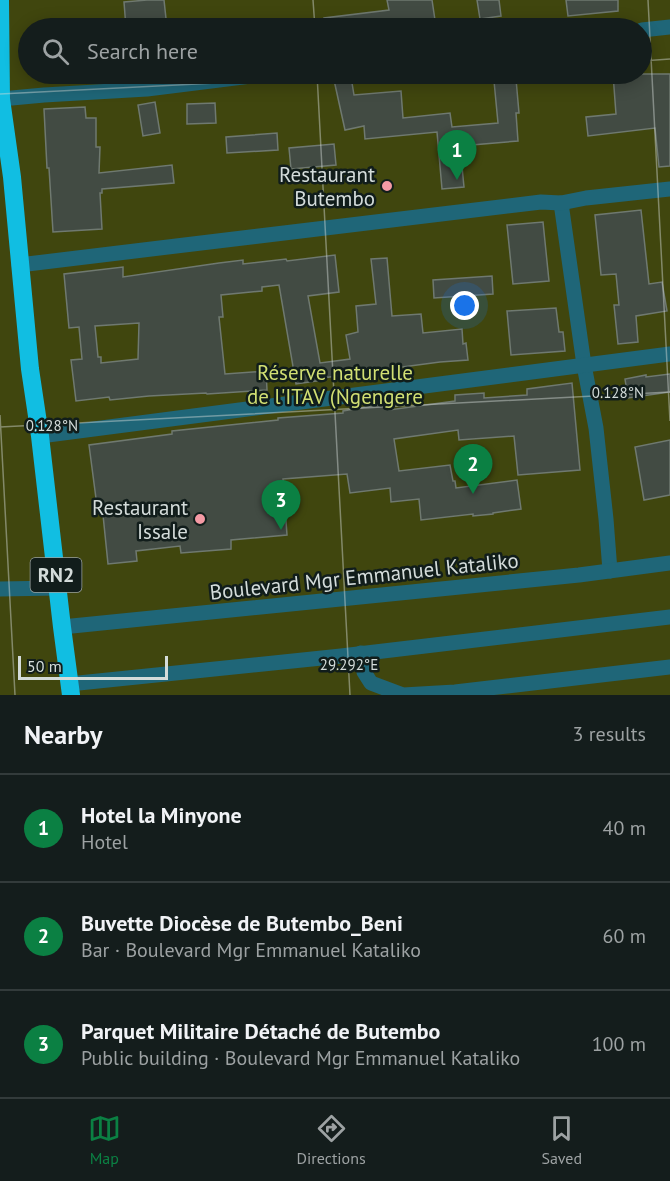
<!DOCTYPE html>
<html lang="en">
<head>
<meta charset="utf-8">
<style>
  :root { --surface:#141d1c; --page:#1d2625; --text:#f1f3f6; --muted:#9da2a3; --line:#333b3b; --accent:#0b8043 }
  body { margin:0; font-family:"PT Sans",sans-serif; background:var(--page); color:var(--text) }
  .scale { position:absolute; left:18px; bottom:15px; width:150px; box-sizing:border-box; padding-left:6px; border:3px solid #d4dcda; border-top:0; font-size:16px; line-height:21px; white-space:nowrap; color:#d4dcda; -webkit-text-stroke:4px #111d1b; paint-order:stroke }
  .you { position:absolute; left:465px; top:306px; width:21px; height:21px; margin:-15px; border:4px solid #fff; border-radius:50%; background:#1a73e8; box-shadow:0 0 0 9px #1a73e833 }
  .badge { display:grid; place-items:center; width:39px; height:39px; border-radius:50%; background:var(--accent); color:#fff; font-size:20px; font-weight:700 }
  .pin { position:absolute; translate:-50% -50px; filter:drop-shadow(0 2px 3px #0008) }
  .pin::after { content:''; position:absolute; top:32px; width:21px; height:18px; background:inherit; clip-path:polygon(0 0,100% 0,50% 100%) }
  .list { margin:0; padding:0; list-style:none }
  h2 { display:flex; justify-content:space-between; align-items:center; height:78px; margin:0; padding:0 24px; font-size:26px }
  h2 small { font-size:20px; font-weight:400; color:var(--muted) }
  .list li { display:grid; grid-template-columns:39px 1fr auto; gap:18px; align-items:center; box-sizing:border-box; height:108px; padding:0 24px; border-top:2px solid var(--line) }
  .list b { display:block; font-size:22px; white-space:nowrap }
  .list p { margin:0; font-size:20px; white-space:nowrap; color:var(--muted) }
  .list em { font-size:20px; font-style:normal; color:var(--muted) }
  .icon { flex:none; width:33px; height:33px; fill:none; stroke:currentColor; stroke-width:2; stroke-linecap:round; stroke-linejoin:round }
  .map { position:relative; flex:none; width:670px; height:695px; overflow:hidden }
  .search { position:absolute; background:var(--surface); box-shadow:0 3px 15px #0003; left:18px; right:18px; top:18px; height:66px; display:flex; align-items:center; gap:15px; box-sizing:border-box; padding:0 21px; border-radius:33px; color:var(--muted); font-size:22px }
  .sheet { height:402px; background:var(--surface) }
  nav { display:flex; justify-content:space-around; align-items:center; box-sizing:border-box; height:84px; border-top:2px solid var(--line); background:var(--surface); font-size:16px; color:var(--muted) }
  nav a { display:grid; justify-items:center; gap:3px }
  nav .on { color:var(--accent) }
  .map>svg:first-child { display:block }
  .green { fill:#40460e; fill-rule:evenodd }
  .building { fill:#424b43; stroke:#6f7970; stroke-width:1.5; fill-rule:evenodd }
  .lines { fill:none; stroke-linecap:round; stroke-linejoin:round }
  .minor { stroke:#1f6678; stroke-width:15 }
  .highway { stroke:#11bee2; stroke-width:18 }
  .ticks { fill:none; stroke:#d4dcda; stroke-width:1.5; stroke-opacity:0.45 }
  .poi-dot { fill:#f49aa4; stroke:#111d1b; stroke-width:2 }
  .labels { text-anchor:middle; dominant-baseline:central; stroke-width:5; stroke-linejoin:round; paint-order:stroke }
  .shield { fill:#111d1b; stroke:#9aa3a1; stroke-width:1.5 }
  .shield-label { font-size:20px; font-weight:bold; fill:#d4dcda }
  .poi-label { font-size:21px; fill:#d4dcda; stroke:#111d1b; text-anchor:end }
  .park-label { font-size:21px; fill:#d1df73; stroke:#111d1b }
  .street-label { font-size:21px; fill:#d4dcda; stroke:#111d1b }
  .ticks-label { font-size:15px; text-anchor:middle; fill:#d4dcda; stroke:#111d1b; stroke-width:5; stroke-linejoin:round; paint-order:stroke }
</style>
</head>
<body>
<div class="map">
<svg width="670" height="695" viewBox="0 0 670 695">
  <rect width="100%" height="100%" fill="#1a2725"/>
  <path class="green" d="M 0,0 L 670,0 L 670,695 L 0,695 ZM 28,28 L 642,28 L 642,74 L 28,74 Z"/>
  <g class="building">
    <polygon points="147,0 164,0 167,28 126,28 124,2"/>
    <polygon points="387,0 432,0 435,20 417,22 418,28 325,28 324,18 389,10"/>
    <polygon points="477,0 499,0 501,16 480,19"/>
    <polygon points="566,0 618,0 618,11 568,16"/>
    <polygon points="613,74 670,74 670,166 659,167 655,128 588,136 586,117 616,114"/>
    <polygon points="351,77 354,95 401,91 403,118 450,113 452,127 498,123 494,81 516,79 519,113 516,113 518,141 460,146 464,187 442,189 437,132 365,139 364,126 345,130 334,80"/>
    <polygon points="155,102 160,133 143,136 138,105"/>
    <polygon points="215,103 216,123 187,124 187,104"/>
    <polygon points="85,107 86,118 96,118 96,147 100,147 99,173 172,165 174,183 102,189 102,193 100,193 102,229 53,232 49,168 47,168 44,109"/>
    <polygon points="277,133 278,150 227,153 226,137"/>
    <polygon points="334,144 336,165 291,169 289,148"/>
    <polygon points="641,210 649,284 662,282 667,311 636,316 638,342 618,344 614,305 619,305 616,274 601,275 595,215"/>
    <polygon points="543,222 549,281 513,284 507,225"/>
    <path d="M 335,255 L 339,292 L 308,296 L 320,363 L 350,359 L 346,335 L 358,332 L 356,306 L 376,304 L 371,259 L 387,258 L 392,316 L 421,314 L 423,333 L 462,329 L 463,344 L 466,343 L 468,360 L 440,362 L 372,371 L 323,378 L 323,380 L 296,384 L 279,285 L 262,287 L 262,291 L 221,295 L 223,317 L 219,317 L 225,374 L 266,371 L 267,390 L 207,394 L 206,393 L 149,396 L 110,400 L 109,397 L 76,401 L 71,360 L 82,359 L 79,327 L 69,328 L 64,274 L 123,267 L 123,277 L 219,263 L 243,260 L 243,264 L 286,259 L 287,261 ZM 139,323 L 138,359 L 101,363 L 101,357 L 98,357 L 95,326 Z"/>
    <polygon points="492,276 493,294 434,298 433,280"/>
    <polygon points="556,308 559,332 563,332 565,351 511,355 507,311"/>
    <polygon points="670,374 670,392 628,398 625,379 646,375 646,377"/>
    <polygon points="572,383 580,470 518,475 514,436 459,440 458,430 394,439 399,471 450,465 453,481 455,481 456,488 517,480 521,509 493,513 493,514 473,516 473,514 421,520 419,499 391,502 390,488 350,493 347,474 283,479 287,535 231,540 231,549 181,553 180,546 136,551 137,561 108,564 102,505 97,506 89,445 172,434 172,431 278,420 278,418 343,413 343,411 388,403 389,410 455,401 455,395 484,393 484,398 527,395 527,389"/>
    <polygon points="670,440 670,495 644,500 635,447"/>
  </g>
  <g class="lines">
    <g class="minor">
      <polyline points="642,30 670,27"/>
      <polyline points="1,99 44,95 147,89 268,74"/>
      <polyline points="561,203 584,365 596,428 606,519 610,571"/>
      <polyline points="19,265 541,202 561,203 586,198 670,189"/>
      <polyline points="40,436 670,354"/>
      <polyline points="0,589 58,588"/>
      <polyline points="62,627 579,575 670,563"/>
      <polyline points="361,653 364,672 371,683 403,695 455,692 670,667"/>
      <polyline points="69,684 341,656 670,617"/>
    </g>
    <polyline class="highway" points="0,0 1,99 12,177 30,369 40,436 62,627 71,695"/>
  </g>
  <path class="ticks" d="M 313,0 L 315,28M 648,0 L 670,421M 642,61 L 670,59M 317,74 L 350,695M 0,94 L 397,74M 0,415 L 15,695M 0,427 L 670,392"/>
  <g class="poi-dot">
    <circle cx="387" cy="186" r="6"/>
    <circle cx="200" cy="519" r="6"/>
  </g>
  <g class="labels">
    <rect class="shield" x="30.5" y="558" width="51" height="34" rx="4.5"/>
    <g class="shield-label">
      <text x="56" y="575">RN2</text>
    </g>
    <g class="poi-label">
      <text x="375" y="174">Restaurant<tspan x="375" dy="24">Butembo</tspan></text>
      <text x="188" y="507">Restaurant<tspan x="188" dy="24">Issale</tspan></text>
    </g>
    <g class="park-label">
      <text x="335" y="372">Réserve naturelle<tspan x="335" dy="24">de l'ITAV (Ngengere</tspan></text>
    </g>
    <g class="street-label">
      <text transform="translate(364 576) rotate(-6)">Boulevard Mgr Emmanuel Kataliko</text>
    </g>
  </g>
  <g class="ticks-label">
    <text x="618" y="398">0.128°N</text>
    <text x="52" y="431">0.128°N</text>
    <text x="349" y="670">29.292°E</text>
  </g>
</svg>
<div class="scale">50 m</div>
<div class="you"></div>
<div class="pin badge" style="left:457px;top:180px">1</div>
<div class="pin badge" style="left:473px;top:494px">2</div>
<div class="pin badge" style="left:281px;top:530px">3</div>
<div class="search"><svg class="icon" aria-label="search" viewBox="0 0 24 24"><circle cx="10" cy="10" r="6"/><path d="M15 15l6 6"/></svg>Search here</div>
</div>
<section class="sheet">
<h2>Nearby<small>3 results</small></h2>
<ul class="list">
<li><span class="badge">1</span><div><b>Hotel la Minyone</b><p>Hotel</p></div><em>40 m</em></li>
<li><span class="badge">2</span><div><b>Buvette Diocèse de Butembo_Beni</b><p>Bar · Boulevard Mgr Emmanuel Kataliko</p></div><em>60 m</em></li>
<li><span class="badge">3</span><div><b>Parquet Militaire Détaché de Butembo</b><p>Public building · Boulevard Mgr Emmanuel Kataliko</p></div><em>100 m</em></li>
</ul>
</section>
<nav>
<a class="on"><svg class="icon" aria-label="map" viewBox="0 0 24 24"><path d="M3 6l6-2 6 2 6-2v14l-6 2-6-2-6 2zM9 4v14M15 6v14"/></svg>Map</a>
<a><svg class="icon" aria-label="directions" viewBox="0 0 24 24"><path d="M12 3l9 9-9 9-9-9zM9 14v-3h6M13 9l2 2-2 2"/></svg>Directions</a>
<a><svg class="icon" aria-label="saved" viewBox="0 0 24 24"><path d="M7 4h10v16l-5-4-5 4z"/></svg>Saved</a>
</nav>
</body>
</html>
